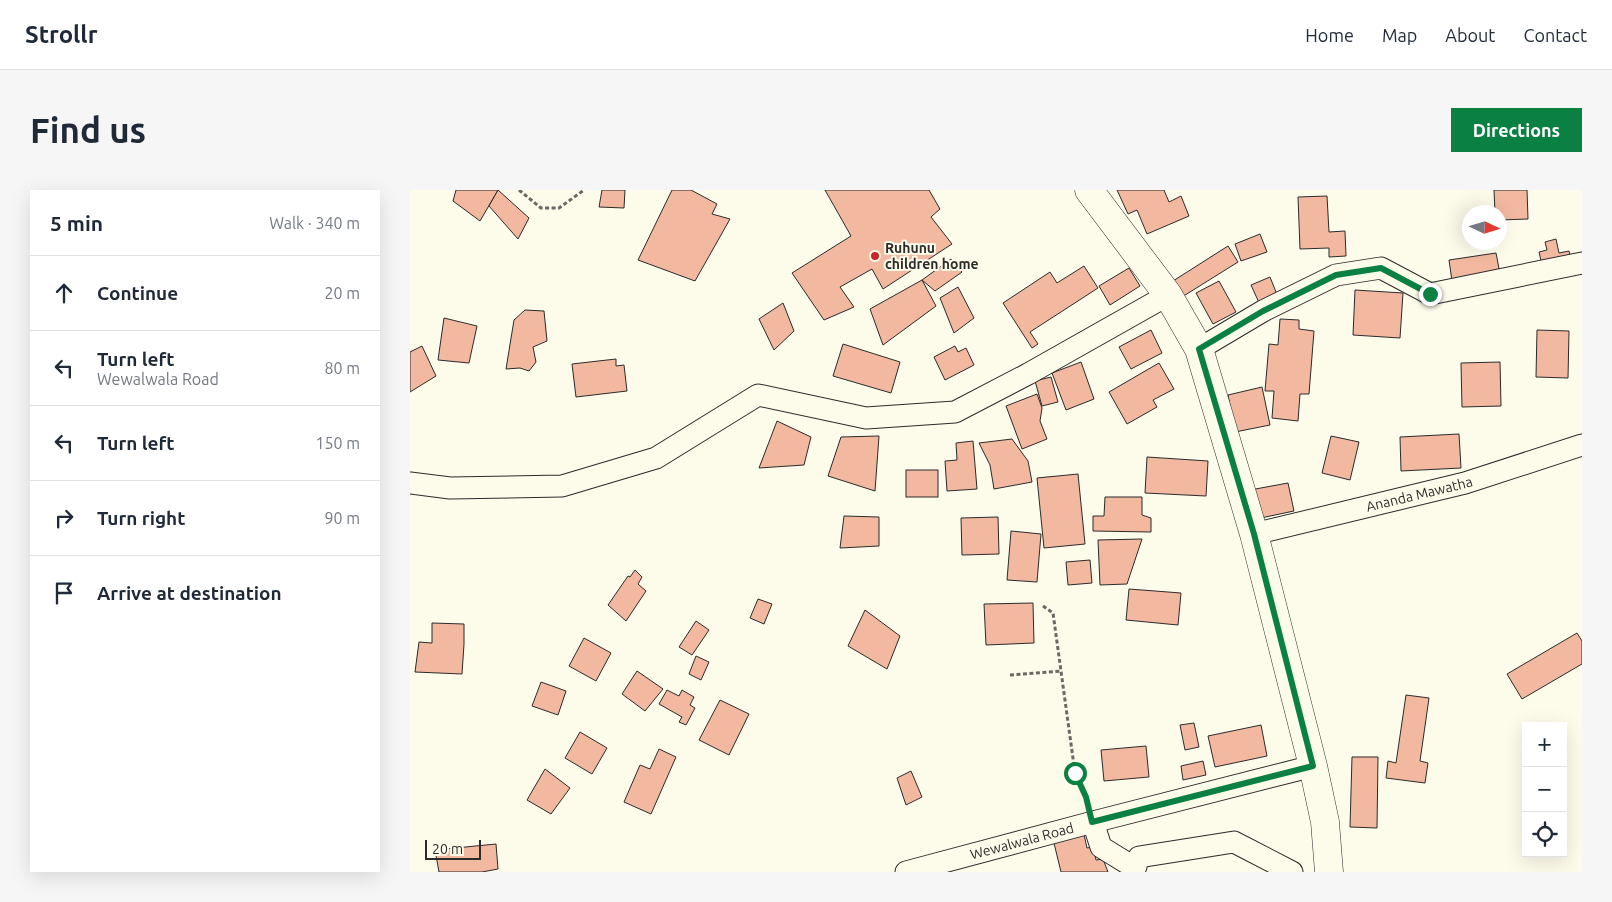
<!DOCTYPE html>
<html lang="en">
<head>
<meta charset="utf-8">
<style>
  :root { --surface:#fff; --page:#f6f6f7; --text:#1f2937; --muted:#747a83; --line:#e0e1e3; --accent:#0b8043 }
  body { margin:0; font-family:Ubuntu,sans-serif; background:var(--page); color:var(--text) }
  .controls { position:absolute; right:15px; bottom:15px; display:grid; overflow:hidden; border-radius:0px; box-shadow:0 5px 20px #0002 }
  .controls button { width:45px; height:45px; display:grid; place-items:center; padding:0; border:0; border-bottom:1px solid var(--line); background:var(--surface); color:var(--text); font:25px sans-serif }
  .compass { position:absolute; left:1052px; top:15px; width:45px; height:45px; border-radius:50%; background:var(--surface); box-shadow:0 5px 20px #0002; rotate:94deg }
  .scale { position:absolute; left:15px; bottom:12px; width:56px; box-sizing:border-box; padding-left:5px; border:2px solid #2b2b2b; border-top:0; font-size:14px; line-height:18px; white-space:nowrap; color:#2b2b2b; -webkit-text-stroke:4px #fdfbea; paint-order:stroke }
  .stop { position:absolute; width:15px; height:15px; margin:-11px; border:4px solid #0b8043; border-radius:50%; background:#fff }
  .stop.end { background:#0b8043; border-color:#fff; box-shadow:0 1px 5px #0008 }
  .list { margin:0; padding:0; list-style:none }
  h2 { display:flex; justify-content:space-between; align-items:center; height:65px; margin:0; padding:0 20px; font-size:21px }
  h2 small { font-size:16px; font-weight:400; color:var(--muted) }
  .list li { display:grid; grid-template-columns:32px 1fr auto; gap:15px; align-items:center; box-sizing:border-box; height:75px; padding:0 20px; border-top:1px solid var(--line) }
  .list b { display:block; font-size:19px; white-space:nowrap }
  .list p { margin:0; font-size:16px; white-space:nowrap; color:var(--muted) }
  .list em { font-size:16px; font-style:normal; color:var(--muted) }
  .icon { flex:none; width:28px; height:28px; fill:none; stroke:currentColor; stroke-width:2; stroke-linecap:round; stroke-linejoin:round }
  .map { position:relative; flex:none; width:1172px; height:682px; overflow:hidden; border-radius:0px }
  header { display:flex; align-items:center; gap:30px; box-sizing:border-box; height:70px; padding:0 25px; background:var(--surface); border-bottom:1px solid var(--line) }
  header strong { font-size:24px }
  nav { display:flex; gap:28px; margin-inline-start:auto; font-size:18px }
  .intro { display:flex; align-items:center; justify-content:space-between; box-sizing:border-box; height:120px; padding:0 30px }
  h1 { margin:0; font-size:35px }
  .button { padding:12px 22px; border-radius:0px; background:var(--accent); color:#fff; font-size:18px; font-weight:700 }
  main { display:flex; gap:30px; padding:0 30px }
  aside { flex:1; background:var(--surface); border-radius:0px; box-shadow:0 5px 20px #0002 }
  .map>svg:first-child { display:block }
  .building { fill:#f2b8a0; stroke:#2b2b2b }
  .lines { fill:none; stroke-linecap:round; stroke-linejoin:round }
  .minor-casing { stroke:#2b2b2b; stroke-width:23 }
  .major-casing { stroke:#2b2b2b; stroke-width:29 }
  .path { stroke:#6a6964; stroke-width:3; stroke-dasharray:4 2.5; stroke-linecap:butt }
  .minor { stroke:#fdfbea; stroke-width:21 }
  .major { stroke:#fdfbea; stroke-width:28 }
  .route { stroke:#0b8043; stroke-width:6 }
  .poi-dot { fill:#c62828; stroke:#fdfbea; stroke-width:2 }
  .labels { text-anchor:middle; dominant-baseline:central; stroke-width:4; stroke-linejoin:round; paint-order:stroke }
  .poi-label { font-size:14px; font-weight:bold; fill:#2b2b2b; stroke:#fdfbea; text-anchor:start }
  .street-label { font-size:14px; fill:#2b2b2b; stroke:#fdfbea }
</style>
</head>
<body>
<header>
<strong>Strollr</strong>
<nav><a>Home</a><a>Map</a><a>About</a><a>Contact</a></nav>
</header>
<div class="intro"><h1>Find us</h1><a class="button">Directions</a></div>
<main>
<aside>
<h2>5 min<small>Walk · 340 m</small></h2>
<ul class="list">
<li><svg class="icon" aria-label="ahead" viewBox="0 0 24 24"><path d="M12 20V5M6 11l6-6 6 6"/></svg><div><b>Continue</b></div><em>20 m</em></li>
<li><svg class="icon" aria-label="left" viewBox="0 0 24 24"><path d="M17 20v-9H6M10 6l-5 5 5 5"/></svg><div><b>Turn left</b><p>Wewalwala Road</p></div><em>80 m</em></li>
<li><svg class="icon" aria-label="left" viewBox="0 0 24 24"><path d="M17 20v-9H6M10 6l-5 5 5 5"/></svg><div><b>Turn left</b></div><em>150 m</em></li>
<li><svg class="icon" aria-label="right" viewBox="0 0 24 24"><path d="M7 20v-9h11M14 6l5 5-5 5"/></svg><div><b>Turn right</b></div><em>90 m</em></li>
<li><svg class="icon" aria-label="arrive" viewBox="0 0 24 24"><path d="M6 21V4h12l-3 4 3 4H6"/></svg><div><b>Arrive at destination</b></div></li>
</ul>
</aside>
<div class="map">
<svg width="1172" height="682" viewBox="0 0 1172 682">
  <rect width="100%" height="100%" fill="#fdfbea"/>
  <g class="building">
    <polygon points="46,0 88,0 70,31 43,11"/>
    <polygon points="88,0 119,28 108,49 79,16"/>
    <polygon points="192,0 215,0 214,18 189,17"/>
    <polygon points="262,0 281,0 307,14 302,24 320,29 285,91 228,70"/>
    <polygon points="415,0 519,0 530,19 521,27 542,54 473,99 462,79 430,97 444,117 414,130 382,83 441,46"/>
    <polygon points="707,0 754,0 759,12 771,6 779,26 737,44 727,20 718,24"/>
    <polygon points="1084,0 1117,0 1118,29 1090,30 1090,22 1085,22"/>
    <polygon points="917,6 919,42 935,41 936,66 919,67 919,58 890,59 888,7"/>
    <polygon points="850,44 857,62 831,71 825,54"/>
    <polygon points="1146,49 1149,63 1159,61 1162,73 1133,80 1129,62 1137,60 1135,52"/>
    <polygon points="818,56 828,72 772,107 763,91"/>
    <polygon points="1086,63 1090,84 1042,91 1039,70"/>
    <polygon points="541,69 552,82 525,101 512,90"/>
    <polygon points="674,76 688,98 620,142 628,154 622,158 593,113 640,82 647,93"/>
    <polygon points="719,78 730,96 700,115 689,96"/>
    <polygon points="860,87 868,107 850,115 841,95"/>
    <polygon points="512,90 526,116 473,155 460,119"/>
    <polygon points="809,91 826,122 803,134 786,103"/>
    <polygon points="548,97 564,128 544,143 530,108"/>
    <polygon points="945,100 993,103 990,148 943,145"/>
    <polygon points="373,113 384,141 364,160 349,129"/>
    <polygon points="115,120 134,121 137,151 123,157 126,172 119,181 110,178 96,179 104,130"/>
    <polygon points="34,128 67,136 59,173 28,170"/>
    <polygon points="870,129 889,130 889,139 904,141 899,204 890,204 888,231 862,228 864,201 855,201 859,154 868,155"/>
    <polygon points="741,140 752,163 721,179 709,157"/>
    <polygon points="1127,140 1159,141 1158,188 1126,187"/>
    <polygon points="433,154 490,172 481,203 423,186"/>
    <polygon points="12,156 26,186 0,202 0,162"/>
    <polygon points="545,156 548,162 556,158 564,175 535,190 524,167"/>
    <polygon points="206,169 206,176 214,175 217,201 166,207 162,174"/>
    <polygon points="671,172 684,209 656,220 642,183"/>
    <polygon points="1090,172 1091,216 1052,217 1051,173"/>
    <polygon points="749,173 764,199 743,210 747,217 717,234 699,202"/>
    <polygon points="641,187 648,212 632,216 625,191"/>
    <polygon points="852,197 860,235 825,242 818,205"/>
    <polygon points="627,204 632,218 630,231 637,249 612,259 596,216"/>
    <polygon points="367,231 401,247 394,275 349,278"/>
    <polygon points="1049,244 1051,278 991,281 990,247"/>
    <polygon points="469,246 465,301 418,286 431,247"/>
    <polygon points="921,246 949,252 940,290 912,283"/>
    <polygon points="602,249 618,271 622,292 584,299 580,275 569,253"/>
    <polygon points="563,251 567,299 537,301 535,271 547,270 546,253"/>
    <polygon points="737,267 798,271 796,306 735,303"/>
    <rect x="496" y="280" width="32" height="27"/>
    <polygon points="668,284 675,354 634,358 627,288"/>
    <polygon points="878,293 884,321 846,329 840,300"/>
    <polygon points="695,307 732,307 732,325 741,328 741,342 683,341 683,326 694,326"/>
    <polygon points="434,326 469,327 469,356 430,358"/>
    <polygon points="588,327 589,364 552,365 551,328"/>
    <polygon points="601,341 631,344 627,392 597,390"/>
    <polygon points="732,349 717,394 690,395 688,350"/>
    <polygon points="680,370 682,393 658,395 656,372"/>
    <polygon points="225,380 232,387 228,394 236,401 216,431 198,415 218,386 220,387"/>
    <polygon points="719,399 771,403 768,435 716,430"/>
    <polygon points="348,409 362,414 354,434 340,428"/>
    <polygon points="623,413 624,453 576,455 574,414"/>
    <polygon points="455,420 490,446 477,479 438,456"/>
    <polygon points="286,431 299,440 282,465 269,457"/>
    <polygon points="22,433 54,434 54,454 52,484 5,482 9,452 22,453"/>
    <polygon points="1167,443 1172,451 1172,474 1112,509 1097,484"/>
    <polygon points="174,448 201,463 186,491 159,476"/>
    <polygon points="286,466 299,472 291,490 279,484"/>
    <polygon points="227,481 253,499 235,521 212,504"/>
    <polygon points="131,492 156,501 148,525 122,516"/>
    <polygon points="257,500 269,506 272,500 284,507 280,515 285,518 276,535 269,532 272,527 249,514"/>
    <polygon points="996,505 1019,508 1010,571 1018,573 1015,593 976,588 978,571 986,573"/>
    <polygon points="310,510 339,524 319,565 289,550"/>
    <polygon points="784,533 789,557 775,560 770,535"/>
    <polygon points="851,535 857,566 805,577 798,546"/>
    <polygon points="170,542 197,558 182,584 155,568"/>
    <polygon points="736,556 739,587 694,591 691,560"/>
    <polygon points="249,559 266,567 241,624 214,612 230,575 240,579"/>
    <polygon points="942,567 968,567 967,638 940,637"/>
    <polygon points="793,571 796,585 773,590 771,576"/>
    <polygon points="135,579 160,598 141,624 117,610"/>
    <polygon points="501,581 512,607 496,615 487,588"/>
    <polygon points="673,640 677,658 683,657 686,670 693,669 698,682 651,682 643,649"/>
    <polygon points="86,654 88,679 72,682 29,682 25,660"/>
  </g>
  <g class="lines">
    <g class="minor-casing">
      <g id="minor">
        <polyline points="789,159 853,121 926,85 971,78 1020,104 1172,73"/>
        <polyline points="0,293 40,298 152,296 246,268 348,205 456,228 545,222 618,184 758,105"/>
        <path id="s1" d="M 844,344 L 1055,293 L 1172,255"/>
        <polyline points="683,632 691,657 725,678"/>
        <path id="s2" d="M 496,682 L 683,632 L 903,576"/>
        <polyline points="724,682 729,667 824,652 882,682"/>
      </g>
    </g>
    <g class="major-casing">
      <polyline id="major" points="679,0 758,105 789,159 844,344 903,576 915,632 919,682"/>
    </g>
    <g class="path">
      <polyline points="109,0 131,18 149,18 174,0"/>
      <polyline points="633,416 643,423 665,583 678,614"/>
      <polyline points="600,485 652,481"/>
    </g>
    <use href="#minor" class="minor"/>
    <use href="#major" class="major"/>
  </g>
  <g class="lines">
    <polyline class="route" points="665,583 676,607 682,632 903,576 844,344 789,159 853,121 926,85 971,78 1020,104"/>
  </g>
  <circle class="poi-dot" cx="465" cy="66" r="5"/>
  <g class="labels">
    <g class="poi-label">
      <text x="475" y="58">Ruhunu<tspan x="475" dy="16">children home</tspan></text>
    </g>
    <g class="street-label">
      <text stroke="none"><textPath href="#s1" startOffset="170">Ananda Mawatha</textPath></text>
      <text stroke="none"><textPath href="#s2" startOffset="120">Wewalwala Road</textPath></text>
    </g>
  </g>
</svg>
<div class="controls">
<button>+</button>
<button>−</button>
<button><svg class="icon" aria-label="locate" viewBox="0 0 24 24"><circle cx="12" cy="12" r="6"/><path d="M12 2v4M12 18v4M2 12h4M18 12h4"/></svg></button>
</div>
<svg class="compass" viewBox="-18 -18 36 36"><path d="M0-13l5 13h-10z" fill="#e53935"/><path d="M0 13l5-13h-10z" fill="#747a83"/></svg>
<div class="scale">20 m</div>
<div class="stop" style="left:665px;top:583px"></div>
<div class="stop end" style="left:1020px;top:104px"></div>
</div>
</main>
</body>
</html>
